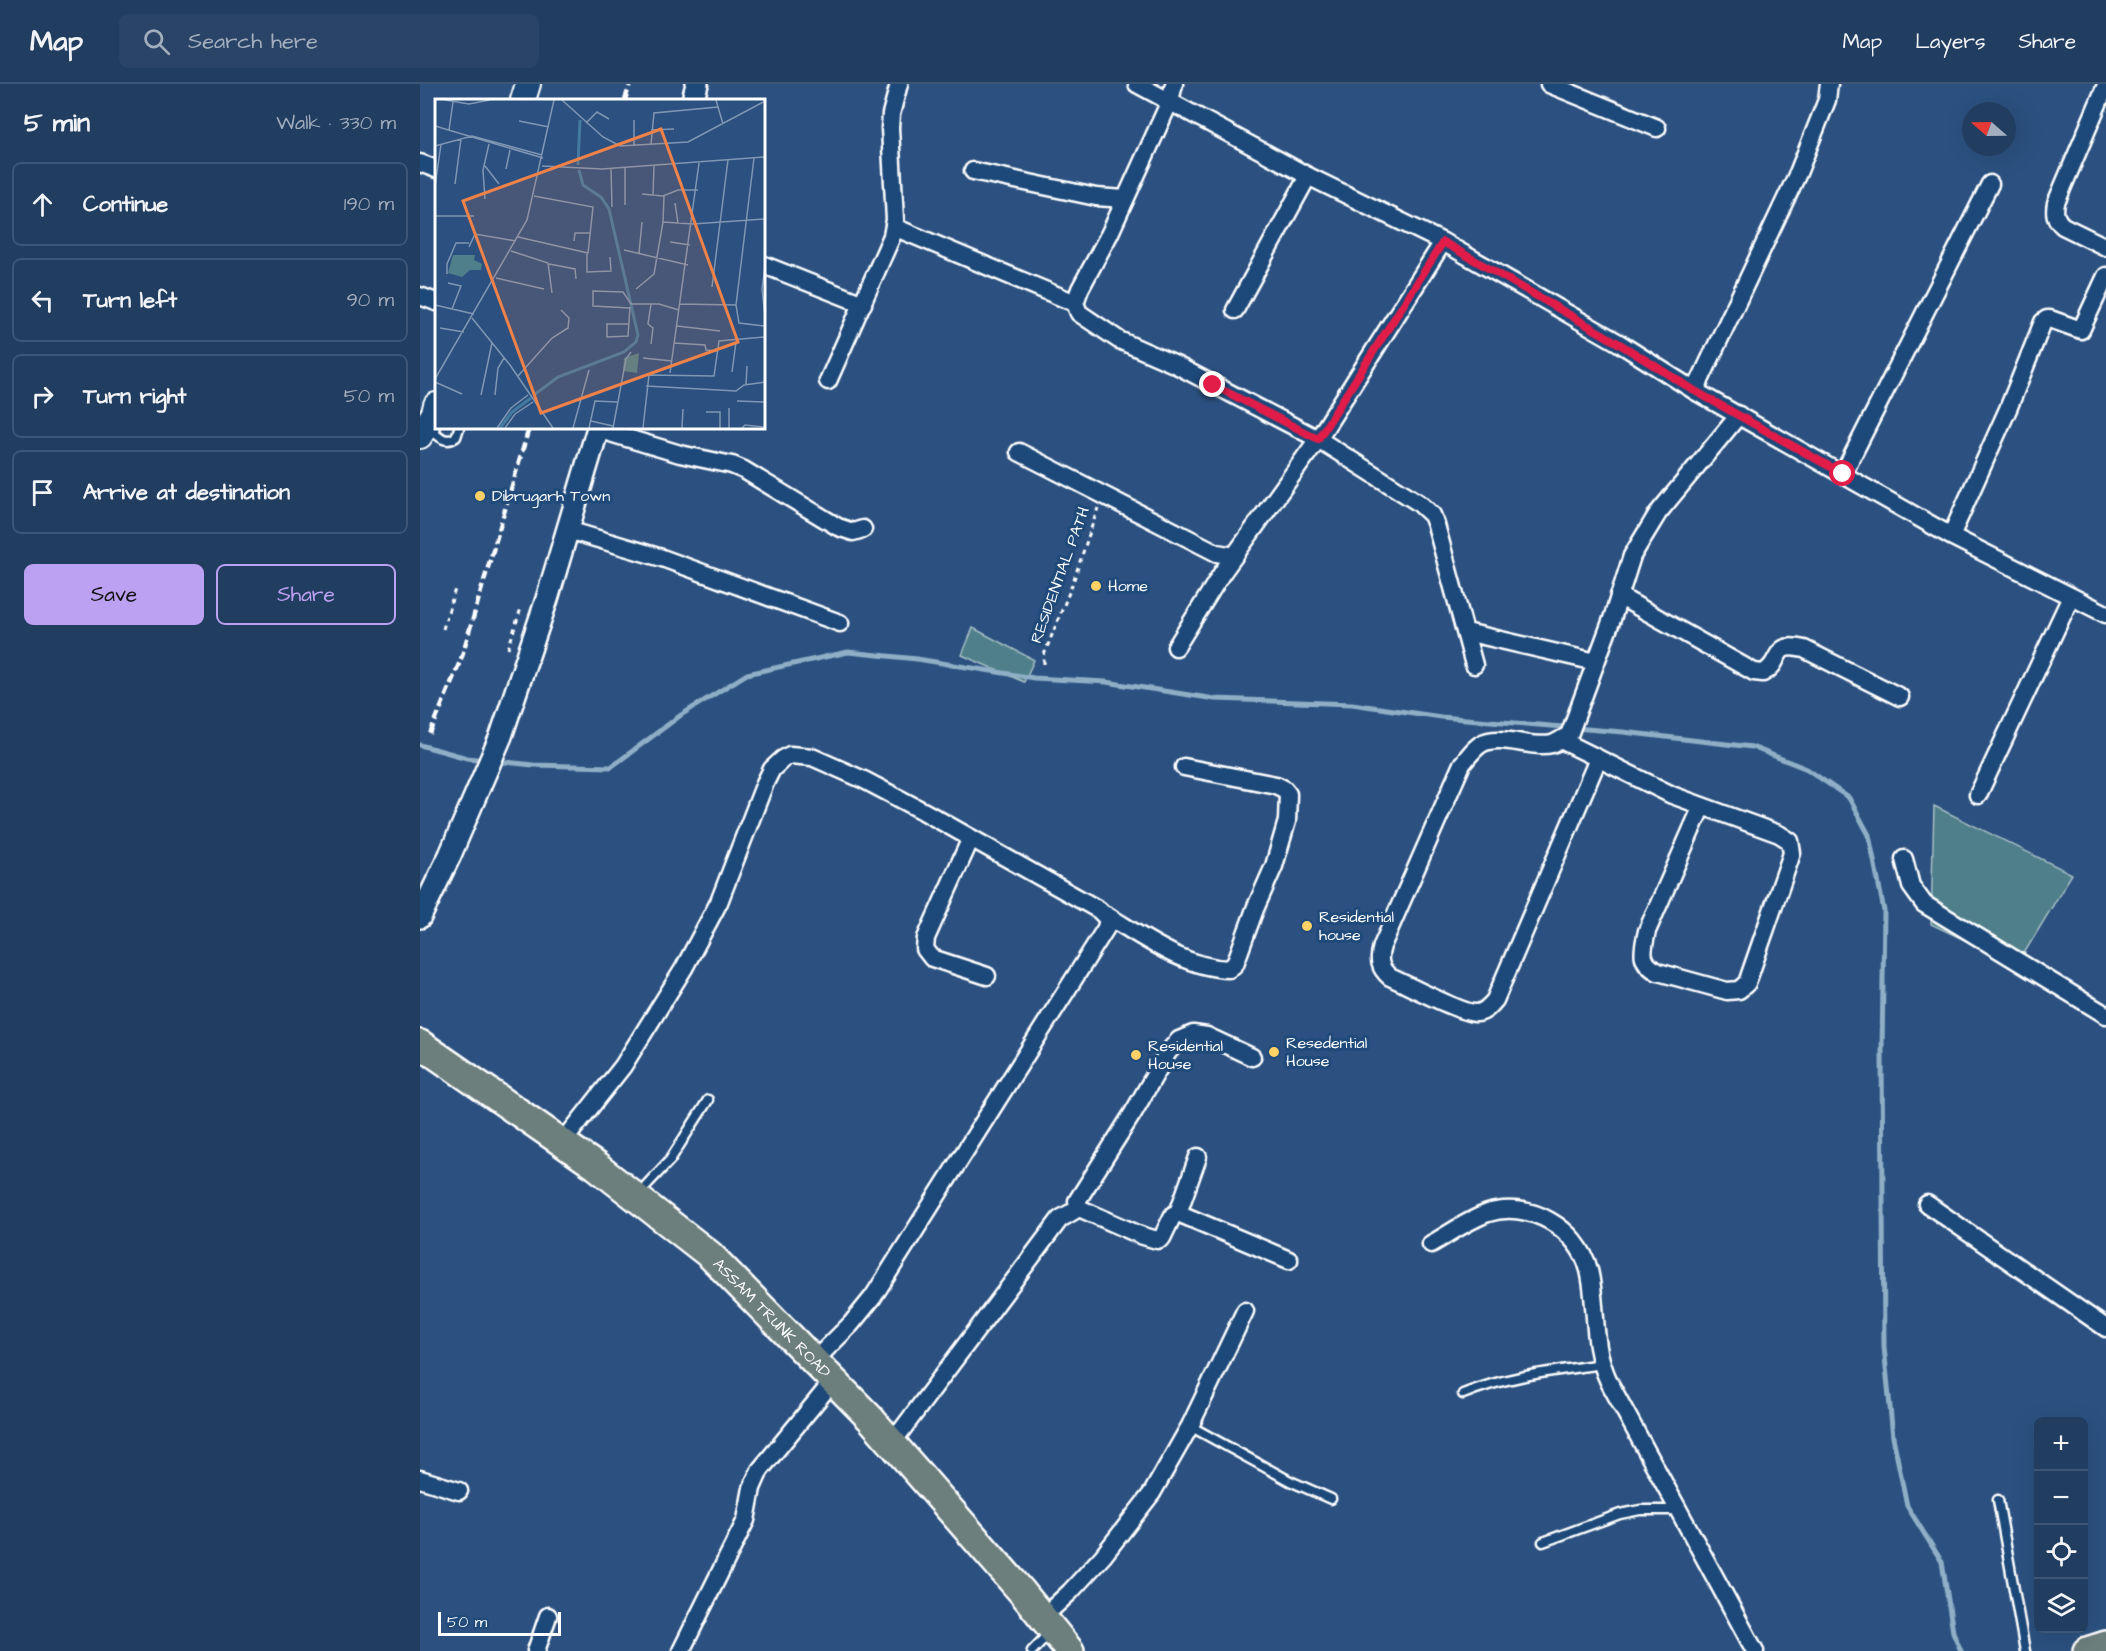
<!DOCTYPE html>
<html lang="en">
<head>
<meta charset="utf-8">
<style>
  :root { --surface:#213d60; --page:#294466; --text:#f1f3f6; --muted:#a2aebd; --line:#3e5675; --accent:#bca0f2 }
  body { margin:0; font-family:"Architects Daughter",sans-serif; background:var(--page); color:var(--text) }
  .controls { position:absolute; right:18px; bottom:18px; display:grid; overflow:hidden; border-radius:9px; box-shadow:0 6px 24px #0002 }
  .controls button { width:54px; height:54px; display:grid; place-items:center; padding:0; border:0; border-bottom:2px solid var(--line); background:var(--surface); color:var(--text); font:30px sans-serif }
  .compass { position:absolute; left:1542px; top:18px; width:54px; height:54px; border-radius:50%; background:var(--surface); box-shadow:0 6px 24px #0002; rotate:290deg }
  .scale { position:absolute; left:18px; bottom:15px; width:123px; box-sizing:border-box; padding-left:6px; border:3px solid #fff; border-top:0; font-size:16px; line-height:21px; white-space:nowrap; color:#fff; -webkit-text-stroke:4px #1f4a7a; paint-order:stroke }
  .stop { position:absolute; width:18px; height:18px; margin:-14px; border:4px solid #e11d48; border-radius:50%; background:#fff }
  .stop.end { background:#e11d48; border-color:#fff; box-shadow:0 2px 6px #0008 }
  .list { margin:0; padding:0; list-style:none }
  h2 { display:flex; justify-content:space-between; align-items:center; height:78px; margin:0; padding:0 24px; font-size:26px }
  h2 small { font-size:20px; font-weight:400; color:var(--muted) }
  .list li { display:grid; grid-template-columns:39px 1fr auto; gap:18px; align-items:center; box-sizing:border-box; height:84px; margin:0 12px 12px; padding:0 12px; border:2px solid var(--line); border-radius:9px }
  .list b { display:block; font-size:22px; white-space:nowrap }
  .list em { font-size:20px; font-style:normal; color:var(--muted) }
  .actions { display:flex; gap:12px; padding:18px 24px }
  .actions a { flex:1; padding:14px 0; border:2px solid var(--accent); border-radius:9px; text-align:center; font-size:21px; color:var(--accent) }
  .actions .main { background:var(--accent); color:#111 }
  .icon { flex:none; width:33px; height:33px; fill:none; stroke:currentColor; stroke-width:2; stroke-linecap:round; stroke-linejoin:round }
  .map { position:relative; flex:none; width:1686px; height:1567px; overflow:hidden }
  header { display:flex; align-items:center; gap:36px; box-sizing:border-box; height:84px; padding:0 30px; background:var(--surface); border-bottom:2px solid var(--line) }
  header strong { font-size:28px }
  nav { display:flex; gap:33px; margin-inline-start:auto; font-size:21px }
  .search { width:420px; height:54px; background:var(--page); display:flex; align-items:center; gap:15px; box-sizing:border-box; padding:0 21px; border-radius:9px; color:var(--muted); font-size:22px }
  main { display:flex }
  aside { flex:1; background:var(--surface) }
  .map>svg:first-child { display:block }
  .green { fill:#4f7f8a; stroke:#a7bfc4; stroke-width:1.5 }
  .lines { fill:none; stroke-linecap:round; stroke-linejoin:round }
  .stream { stroke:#8fafc6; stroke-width:5 }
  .service-casing { stroke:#fff; stroke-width:13 }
  .minor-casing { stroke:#fff; stroke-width:21 }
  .tertiary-casing { stroke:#fff; stroke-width:26 }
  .secondary-casing { stroke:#fff; stroke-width:28 }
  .primary-casing { stroke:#fff; stroke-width:32 }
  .path { stroke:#fff; stroke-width:3; stroke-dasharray:4.5 4.5; stroke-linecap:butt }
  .service { stroke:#1f4a7a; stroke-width:8 }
  .minor { stroke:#1f4a7a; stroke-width:16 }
  .tertiary { stroke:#1f4a7a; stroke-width:21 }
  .secondary { stroke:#1f4a7a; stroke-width:24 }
  .primary { stroke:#6c7f7c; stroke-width:27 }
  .rail { stroke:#fff; stroke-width:4.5; stroke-dasharray:9 4.5; stroke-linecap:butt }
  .route { stroke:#e11d48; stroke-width:8 }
  .poi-dot { fill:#ffd166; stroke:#1f4a7a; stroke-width:2 }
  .labels { text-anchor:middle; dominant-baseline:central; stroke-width:6; stroke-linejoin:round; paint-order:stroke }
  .poi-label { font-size:16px; fill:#fff; stroke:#1f4a7a; text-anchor:start }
  .street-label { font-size:16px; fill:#fff; stroke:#1f4a7a }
  .inset-river { fill:none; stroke:#447aa0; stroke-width:3 }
  .inset-road { fill:none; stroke:#8097b3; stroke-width:1.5 }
  .view { fill:#ee8249; fill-opacity:0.15; stroke:#ee8249; stroke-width:3 }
  .inset-edge { fill:none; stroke:#fff; stroke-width:3 }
</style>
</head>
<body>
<header>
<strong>Map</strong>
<div class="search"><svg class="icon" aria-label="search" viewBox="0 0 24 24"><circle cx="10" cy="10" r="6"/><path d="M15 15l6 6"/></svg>Search here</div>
<nav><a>Map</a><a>Layers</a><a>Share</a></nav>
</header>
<main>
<aside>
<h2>5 min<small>Walk · 330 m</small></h2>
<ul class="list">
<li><svg class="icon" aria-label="ahead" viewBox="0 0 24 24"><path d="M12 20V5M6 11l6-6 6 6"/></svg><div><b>Continue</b></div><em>190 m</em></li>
<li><svg class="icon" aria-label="left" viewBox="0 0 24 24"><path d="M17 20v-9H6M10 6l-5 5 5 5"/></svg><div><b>Turn left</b></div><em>90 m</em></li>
<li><svg class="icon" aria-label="right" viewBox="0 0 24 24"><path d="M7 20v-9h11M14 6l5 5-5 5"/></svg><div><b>Turn right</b></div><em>50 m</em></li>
<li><svg class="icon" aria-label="arrive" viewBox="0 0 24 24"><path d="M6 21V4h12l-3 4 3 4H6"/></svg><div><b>Arrive at destination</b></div></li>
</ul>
<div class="actions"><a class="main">Save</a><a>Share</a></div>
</aside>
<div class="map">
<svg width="1686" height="1567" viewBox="0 0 1686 1567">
  <rect width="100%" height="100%" fill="#2c5180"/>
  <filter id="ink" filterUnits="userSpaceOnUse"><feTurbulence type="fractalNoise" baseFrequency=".0167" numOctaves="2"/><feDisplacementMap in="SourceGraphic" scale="12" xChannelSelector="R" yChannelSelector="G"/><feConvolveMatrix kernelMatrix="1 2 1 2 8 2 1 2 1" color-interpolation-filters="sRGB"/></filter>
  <g filter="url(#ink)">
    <g class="green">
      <polygon points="553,544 614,576 604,598 542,571"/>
      <polygon points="1514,722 1652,790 1597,881 1511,840"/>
    </g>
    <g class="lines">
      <g class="stream">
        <polyline points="0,661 47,674 66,676"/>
        <polyline points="75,677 113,681 191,683 261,631 327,590 428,568 497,575 614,594 686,598 795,615 932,620 1021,633 1203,648 1332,663 1387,685 1429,714 1449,751 1464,827 1462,968 1464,1263 1473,1353 1487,1422 1522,1478 1533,1548 1541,1567"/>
      </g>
      <g class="service-casing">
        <g id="service">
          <path d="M 9,344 C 18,351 25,361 36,353 L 39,344"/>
          <polyline points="218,1110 250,1076 288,1016"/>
          <path d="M 1043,1310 C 1086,1292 1135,1287 1182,1280"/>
          <polyline points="770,1342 870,1397 911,1415"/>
          <polyline points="1578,1416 1605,1567"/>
          <polyline points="1123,1458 1200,1430 1220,1426 1258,1426"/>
          <polyline points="612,1567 630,1548"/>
        </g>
      </g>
      <g class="minor-casing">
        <g id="minor">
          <polyline points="717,0 888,92 1023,158 1199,259 1275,307 1531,452 1686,530"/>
          <polyline points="754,0 750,17 690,149 660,205 655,219 659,229 699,256 756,281 898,355 999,419 1012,431 1016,441 1054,581"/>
          <polyline points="1129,0 1237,44"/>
          <path d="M 1686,1 L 1636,119 C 1634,129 1635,135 1643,142 L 1686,163"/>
          <polyline points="0,79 16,85"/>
          <polyline points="553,87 676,113 705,115"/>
          <polyline points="474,143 655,219"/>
          <polyline points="344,181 443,220"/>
          <polyline points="0,212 16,218"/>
          <polyline points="815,226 888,92"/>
          <polyline points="408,297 472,152 475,136 470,44 471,30 479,0"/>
          <polyline points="1275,307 1378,89 1407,16 1409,0"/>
          <polyline points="177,345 260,370 312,381 324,386 418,443 433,448 443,445"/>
          <polyline points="599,368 797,469 814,472"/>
          <polyline points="1423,390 1570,100"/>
          <polyline points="148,446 242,474 420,539"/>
          <polyline points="1531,452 1588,325 1623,238 1627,235 1630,235 1661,246 1686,192"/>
          <path d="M 1199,512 L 1334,588 L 1343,589 C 1364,578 1350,557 1384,565 L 1480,613"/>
          <polyline points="1046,548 1176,578"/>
          <polyline points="756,563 802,489 898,355 1023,158"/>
          <path d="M 1141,656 L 1252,711 L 1359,750 L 1370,757 L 1372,769 L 1369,778 L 1327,899 L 1319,906 L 1307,907 L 1238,888 C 1218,878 1223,866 1227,847 L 1282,722"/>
          <path d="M 1178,675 L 1075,916 C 1070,922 1064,929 1056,929 C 1043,930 986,900 970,893 C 959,884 958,875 962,862 L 1042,680 C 1048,673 1053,665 1061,660 C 1080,649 1111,665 1132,660 C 1138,658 1143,654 1149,651 L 1192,535 L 1212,472 L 1221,457 L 1238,429 L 1319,331"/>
          <polyline points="1558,711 1651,513"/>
          <polyline points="551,754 506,854 505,865 512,874 567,892"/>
          <polyline points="1484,775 1491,802 1504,820 1686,931"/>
          <path d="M 686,831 C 723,853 765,884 809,885 L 815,880 L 835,825 L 854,782 L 867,737 L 868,710 L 864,705 L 856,701 L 764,683"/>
          <polyline points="143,1058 203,982 264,884 299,818 345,699 352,685 363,675 370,671 392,673 444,696 503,727 679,826 688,835 686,844 453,1213 431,1240 394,1277"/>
          <polyline points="1507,1120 1686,1244"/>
          <polyline points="659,1124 657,1117 713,1029 748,968 759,956 773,950 787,952 832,973"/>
          <polyline points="758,1129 778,1073"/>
          <path d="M 1011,1160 C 1029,1150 1048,1136 1068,1129 C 1109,1116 1158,1144 1169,1186 C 1175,1211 1174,1238 1178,1263 C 1180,1275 1184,1287 1189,1298 L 1335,1567"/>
          <polyline points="472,1359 640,1135 659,1124 720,1151 737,1156 742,1154 753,1131 758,1129 869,1176"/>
          <polyline points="0,1395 39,1407"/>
          <polyline points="623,1533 650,1508 683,1472 732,1409 770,1342 825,1227"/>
          <polyline points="116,1567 128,1532"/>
          <polyline points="261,1567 326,1436 332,1404 340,1386 413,1297"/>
        </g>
      </g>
      <g class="tertiary-casing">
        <g id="tertiary">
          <polyline points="273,16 277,0"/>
          <polyline points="0,833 30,771 81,652 127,515 178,344"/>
        </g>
      </g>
      <g class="secondary-casing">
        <g id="secondary">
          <polyline points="103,16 108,0"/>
          <polyline points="0,352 14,329 16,321"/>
        </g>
      </g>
      <g class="primary-casing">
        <g id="primary">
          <path id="s1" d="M 0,960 L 176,1082 L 290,1171 L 450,1334 L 602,1508 L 650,1567"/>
          <polyline points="1667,1567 1686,1561"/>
        </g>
      </g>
      <g class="path">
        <polyline points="23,545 35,505"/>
        <polyline points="88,565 101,524"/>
        <polyline points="624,580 624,571 652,501 678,424"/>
      </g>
      <use href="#service" class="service"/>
      <use href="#minor" class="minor"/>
      <use href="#tertiary" class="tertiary"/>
      <use href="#secondary" class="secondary"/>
      <use href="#primary" class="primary"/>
      <g class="rail">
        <polyline points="205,16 210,0"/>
        <polyline points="10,650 41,575 109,344"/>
      </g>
    </g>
  </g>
  <g class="lines" filter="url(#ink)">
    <polyline class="route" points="793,301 898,355 1023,158 1198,259 1275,307 1423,390"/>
  </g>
  <g class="poi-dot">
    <circle cx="60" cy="412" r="6"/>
    <circle cx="676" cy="502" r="6"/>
    <circle cx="887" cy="842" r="6"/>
    <circle cx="854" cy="968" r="6"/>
    <circle cx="716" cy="971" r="6"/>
  </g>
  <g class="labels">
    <g class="poi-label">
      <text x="72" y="412">Dibrugarh Town</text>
      <text x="688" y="502">Home</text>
      <text x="899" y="833">Residential<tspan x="899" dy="18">house</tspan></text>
      <text x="866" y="959">Resedential<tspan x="866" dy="18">House</tspan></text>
      <text x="728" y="962">Residential<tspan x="728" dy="18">House</tspan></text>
    </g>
    <g class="street-label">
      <text transform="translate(640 491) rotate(-70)">RESIDENTIAL PATH</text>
      <text stroke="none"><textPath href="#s1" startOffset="447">ASSAM TRUNK ROAD</textPath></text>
    </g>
  </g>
  <g transform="translate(15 15)">
    <rect width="330" height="330" fill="#2c5180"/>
    <path d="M 18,156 L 40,156 L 39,161 L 47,165 L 46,171 L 35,171 L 27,178 L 13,174 ZM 204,254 L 202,274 L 188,272 L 189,259 Z" fill="#4f7f8a"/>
    <path class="inset-river" d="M 143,66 L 145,21M 99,296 L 123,278 L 189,253 L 201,243 L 203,236 L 174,110 L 166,98 L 148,86 L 144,71M 65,329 L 77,313 L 96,299"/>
    <path class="inset-road" d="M 10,1 L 34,5 L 55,1M 127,1 L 168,38 L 185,47 L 253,43 L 330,2M 281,1 L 288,25M 199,21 L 199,46M 84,22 L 114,28M 151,24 L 162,13 L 174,20M 0,27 L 108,59M 14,31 L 18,3M 216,31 L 239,30M 216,45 L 219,14 L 283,8M 0,47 L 37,37 L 107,56M 50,67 L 64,85M 107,67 L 167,70 L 330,58M 176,69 L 177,108M 71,70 L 75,51M 20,85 L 26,40M 0,88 L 6,45M 207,95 L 228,97 L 243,91 L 263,91M 218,96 L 219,67M 50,100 L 48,71 L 54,45M 240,104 L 243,124M 190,106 L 190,68M 0,117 L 39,117M 228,123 L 229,97M 83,138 L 153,154 L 158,108 L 99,97M 139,142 L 140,134 L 156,134M 235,143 L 255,146M 34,148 L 40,135 L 81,142M 189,151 L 253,166M 76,152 L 113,164 L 117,194M 204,154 L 207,123M 152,155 L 152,173 L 176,172 L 175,158M 114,165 L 140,170 L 141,180M 330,167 L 327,190 L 330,217M 12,175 L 12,165 L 21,144 L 34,144M 61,179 L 109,190M 13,184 L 26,187 L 17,210M 277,188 L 293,61M 201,190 L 219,175 L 228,123 L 258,125 L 330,120M 216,205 L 213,225 L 218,229 L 216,245M 245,205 L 301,206 L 304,224 L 330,227M 0,206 L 39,215M 301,206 L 319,59M 195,209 L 158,207 L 158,192 L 188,193 L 196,205 L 224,205 L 244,211M 37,219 L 75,266 L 118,329M 193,225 L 172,225 L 172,238 L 193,237 L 195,208M 242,227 L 285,232M 5,229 L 29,233M 239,244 L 270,246 L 271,251 L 282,252M 208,259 L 237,262M 297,273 L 301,243M 235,274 L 264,64M 83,277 L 117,239 L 133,229 L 134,219 L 126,211M 0,280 L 92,121 L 119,1M 0,283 L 27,295M 311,286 L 312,267M 211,287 L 301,292 L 309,286 L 330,283M 46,296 L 57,244M 60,296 L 63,269 L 69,259M 302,302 L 330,303M 294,309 L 294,329M 271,313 L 285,313 L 285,329M 156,322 L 178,327M 62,329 L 76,309 L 93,296M 70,329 L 80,315 L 98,303M 138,329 L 154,271M 154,329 L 160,302 L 182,303M 178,329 L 191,260 L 196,253M 208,329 L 214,276 L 279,277 L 284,242 L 330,238M 247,329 L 248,310M 307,329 L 310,326 L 330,328"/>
    <path class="view" d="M 226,30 L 303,243 L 106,314 L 28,102 Z"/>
    <rect width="330" height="330" class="inset-edge"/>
  </g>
</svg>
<div class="controls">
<button>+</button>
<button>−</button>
<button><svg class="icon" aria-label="locate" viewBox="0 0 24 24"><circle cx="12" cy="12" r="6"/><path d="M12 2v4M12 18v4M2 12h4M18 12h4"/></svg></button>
<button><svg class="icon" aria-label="layers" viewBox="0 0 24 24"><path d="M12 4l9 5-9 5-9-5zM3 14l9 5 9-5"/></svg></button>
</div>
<svg class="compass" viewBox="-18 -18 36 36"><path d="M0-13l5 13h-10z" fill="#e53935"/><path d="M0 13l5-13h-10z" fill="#a2aebd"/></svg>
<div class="scale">50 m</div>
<div class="stop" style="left:1423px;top:390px"></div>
<div class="stop end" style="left:793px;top:301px"></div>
</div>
</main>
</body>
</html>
